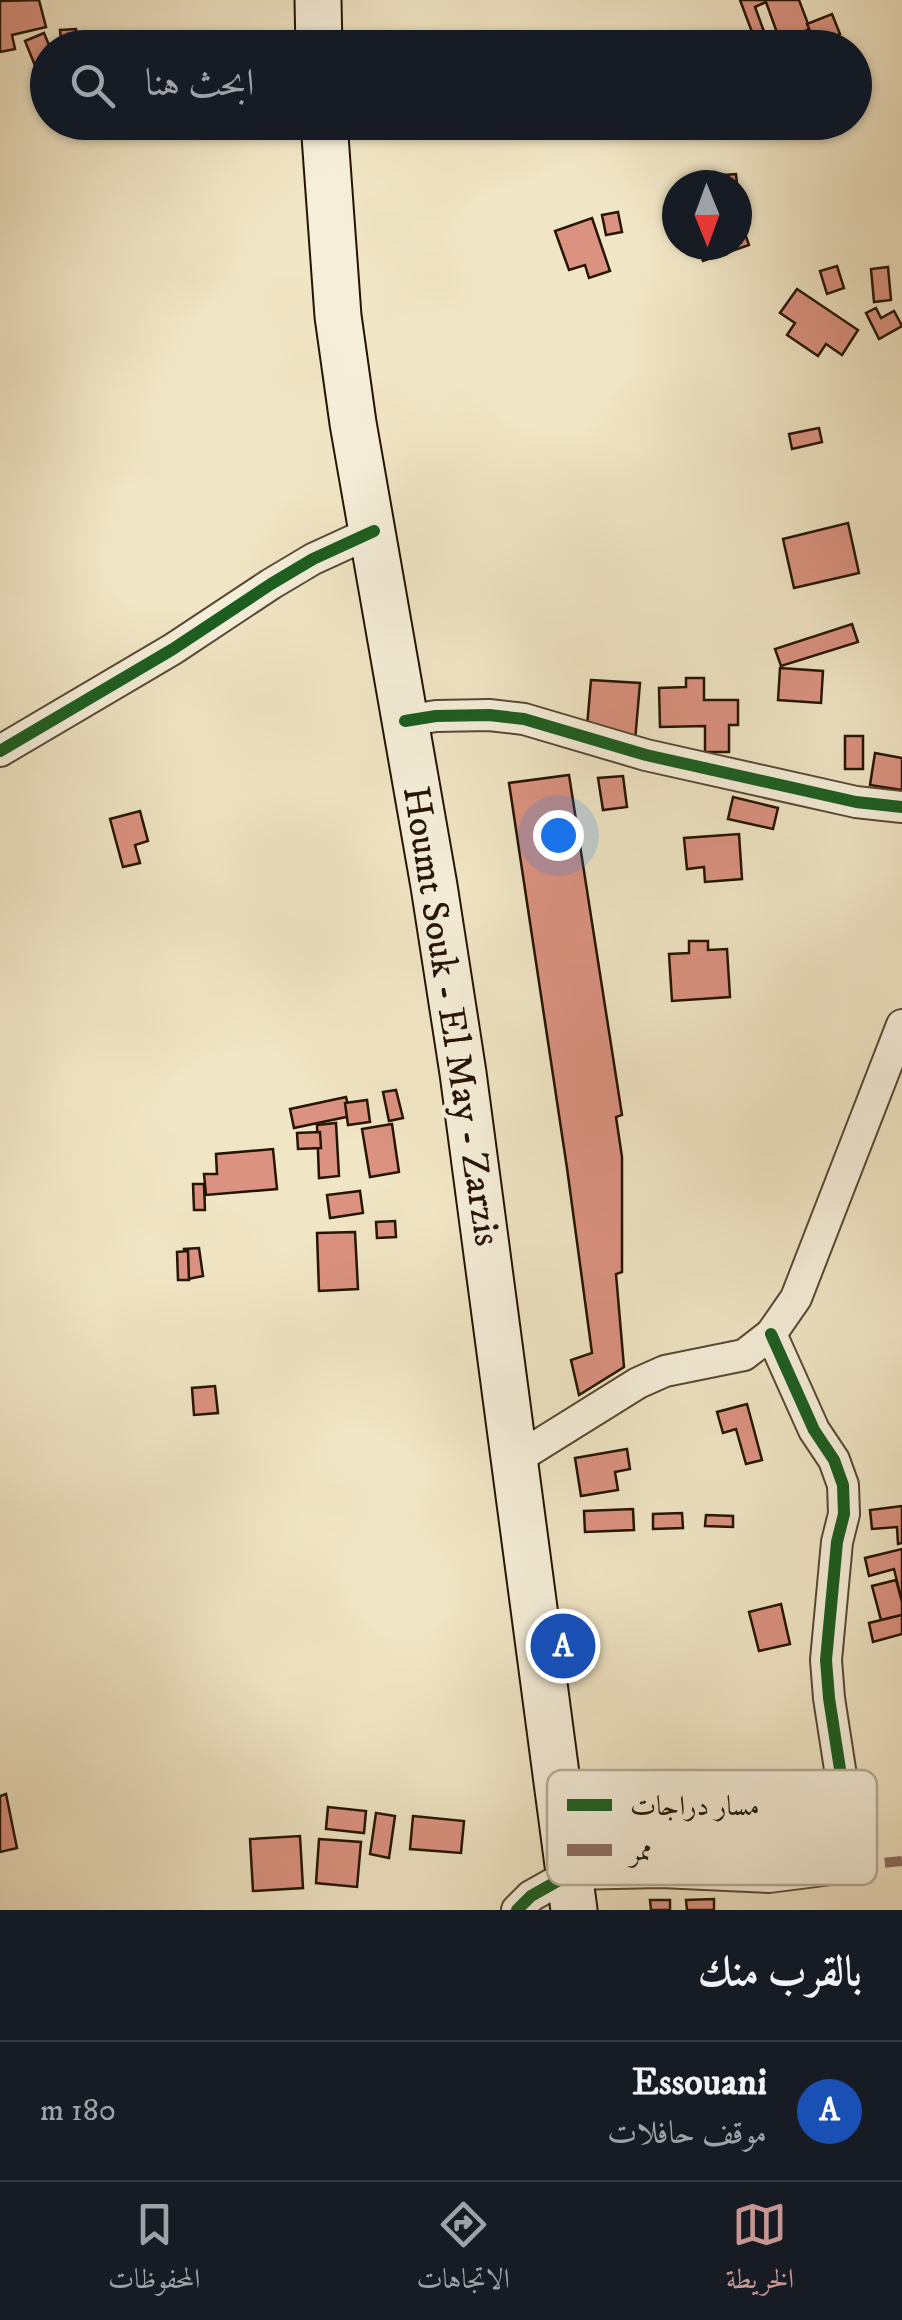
<!DOCTYPE html>
<html lang="ar">
<head>
<meta charset="utf-8">
<style>
  :root { --surface:#171b24; --page:#20242c; --text:#f1f3f6; --muted:#9ea1a6; --line:#363941; --accent:#c59692 }
  body { margin:0; font-family:"IM FELL DW Pica",Amiri,serif; background:var(--page); color:var(--text); direction:rtl }
  .compass { position:absolute; left:662px; top:170px; width:90px; height:90px; border-radius:50%; background:var(--surface); box-shadow:0 2px 8px #0004; rotate:179deg }
  .you { position:absolute; left:558px; top:835px; width:35px; height:35px; margin:-25px; border:8px solid #fff; border-radius:50%; background:#1a73e8; box-shadow:0 0 0 15px #1a73e833 }
  .badge { display:grid; place-items:center; width:65px; height:65px; border-radius:50%; background:var(--accent); color:#fff; font-size:32px; font-weight:700 }
  .pin { position:absolute; translate:-50% -50%; border:5px solid #fff; box-shadow:0 2px 10px #0006 }
  .list { margin:0; padding:0; list-style:none }
  h2 { display:flex; justify-content:space-between; align-items:center; height:130px; margin:0; padding:0 40px; font-size:42px }
  h2 small { font-size:32px; font-weight:400; color:var(--muted) }
  .list li { display:grid; grid-template-columns:65px 1fr auto; gap:30px; align-items:center; box-sizing:border-box; height:140px; padding:0 40px; border-top:2px solid var(--line) }
  .list b { display:block; font-size:38px; white-space:nowrap }
  .list p { margin:0; font-size:32px; white-space:nowrap; color:var(--muted) }
  .list em { font-size:32px; font-style:normal; color:var(--muted) }
  .icon { flex:none; width:55px; height:55px; fill:none; stroke:currentColor; stroke-width:2; stroke-linecap:round; stroke-linejoin:round }
  .map { position:relative; flex:none; width:902px; height:1910px; overflow:hidden; direction:ltr }
  .search { position:absolute; background:var(--surface); box-shadow:0 2px 8px #0004; left:30px; right:30px; top:30px; height:110px; display:flex; align-items:center; gap:25px; box-sizing:border-box; padding:0 35px; border-radius:55px; color:var(--muted); font-size:38px }
  .sheet { height:270px; background:var(--surface) }
  nav { display:flex; justify-content:space-around; align-items:center; box-sizing:border-box; height:140px; border-top:2px solid var(--line); background:var(--surface); font-size:28px; color:var(--muted) }
  nav a { display:grid; justify-items:center; gap:5px }
  nav .on { color:var(--accent) }
  .map>svg:first-child { display:block }
  .building { fill:#db9280; stroke:#251400; stroke-width:2.5 }
  .lines { fill:none; stroke-linecap:round; stroke-linejoin:round }
  .minor-casing { stroke:#584831; stroke-width:34 }
  .secondary-casing { stroke:#251400; stroke-width:49 }
  .minor { stroke:#f5eed9; stroke-width:30 }
  .secondary { stroke:#f5eed9; stroke-width:45 }
  .quiet { stroke:#8d6e63; stroke-width:10; stroke-dasharray:20 10; stroke-linecap:butt }
  .cycleway-casing { stroke:#f5eed9; stroke-width:19 }
  .cycleway { stroke:#1b5e20; stroke-width:12 }
  .labels { text-anchor:middle; dominant-baseline:central; stroke-width:9; stroke-linejoin:round; paint-order:stroke }
  .street-label { font-size:38px; fill:#251400; stroke:#f5eed9 }
  .key { fill:#f5eed9; stroke:#b7ad98; stroke-width:2.5 }
  .key-label { font-size:28px; fill:#251400 }
</style>
</head>
<body>
<div class="map">
<svg width="902" height="1910" viewBox="0 0 902 1910">
  <rect width="100%" height="100%" fill="#f0e5c4"/>
  <filter id="stains"><feTurbulence type="fractalNoise" baseFrequency=".002" numOctaves="4"/><feColorMatrix values="0 0 0 0 .2 0 0 0 0 .09 0 0 0 0 .02 0 0 0 .5 -.17"/></filter>
  <radialGradient id="worn" r=".72"><stop offset=".6" stop-color="#630" stop-opacity="0"/><stop offset="1" stop-color="#630" stop-opacity=".3"/></radialGradient>
  <g class="building">
    <polygon points="39,0 46,27 12,35 15,49 0,52 0,1"/>
    <polygon points="740,0 799,0 810,29 780,41 766,2 755,7 770,48 758,48"/>
    <polygon points="832,14 840,34 816,45 807,24"/>
    <polygon points="76,29 77,39 61,39 60,30"/>
    <polygon points="44,33 49,45 66,37 71,48 48,48 48,63 36,68 25,41"/>
    <polygon points="736,174 737,185 712,185 712,176"/>
    <polygon points="737,211 749,245 703,261 698,245 737,245"/>
    <polygon points="618,212 622,232 606,235 602,215"/>
    <polygon points="592,218 610,271 589,278 585,265 569,270 555,231"/>
    <polygon points="837,266 844,288 827,294 820,271"/>
    <polygon points="888,267 891,300 874,302 871,269"/>
    <polygon points="797,289 858,330 842,355 826,344 818,356 787,335 795,323 780,313"/>
    <polygon points="876,308 881,318 894,311 902,326 879,339 866,313"/>
    <polygon points="819,428 822,442 792,449 789,434"/>
    <polygon points="848,523 859,573 794,588 783,539"/>
    <polygon points="852,624 858,642 781,666 775,649"/>
    <polygon points="780,668 823,671 821,703 778,700"/>
    <polygon points="686,678 704,678 704,700 738,700 738,725 729,725 729,752 705,752 705,726 660,727 659,688 686,687"/>
    <polygon points="591,680 640,683 635,741 586,738"/>
    <rect x="845" y="736" width="18" height="33"/>
    <polygon points="875,753 902,758 902,790 870,785"/>
    <polygon points="569,775 622,1115 616,1117 622,1157 622,1272 616,1274 624,1367 579,1395 571,1360 592,1353 567,1168 509,783"/>
    <polygon points="623,776 627,807 603,810 598,778"/>
    <polygon points="733,797 778,808 773,829 728,819"/>
    <polygon points="140,811 148,841 135,845 140,863 123,867 110,819"/>
    <polygon points="739,834 742,879 705,882 704,867 687,869 684,838"/>
    <polygon points="689,941 708,941 708,950 727,949 730,997 672,1001 669,954 689,953"/>
    <polygon points="396,1090 403,1118 389,1121 383,1092"/>
    <polygon points="346,1097 351,1116 294,1128 290,1109"/>
    <polygon points="367,1100 370,1122 348,1125 345,1103"/>
    <polygon points="336,1123 339,1176 319,1178 317,1125"/>
    <polygon points="392,1124 399,1172 370,1177 362,1129"/>
    <polygon points="320,1132 321,1148 298,1149 297,1133"/>
    <polygon points="273,1149 277,1189 206,1195 204,1174 217,1174 216,1154"/>
    <polygon points="193,1184 204,1184 205,1210 194,1210"/>
    <polygon points="360,1191 363,1213 330,1218 327,1195"/>
    <polygon points="395,1221 396,1237 377,1238 376,1222"/>
    <polygon points="355,1232 358,1289 319,1291 317,1233"/>
    <polygon points="199,1248 203,1276 188,1279 184,1249"/>
    <polygon points="188,1251 189,1280 178,1280 177,1252"/>
    <polygon points="215,1386 218,1413 194,1415 192,1388"/>
    <polygon points="747,1404 762,1460 746,1464 736,1429 723,1433 717,1412"/>
    <polygon points="627,1449 630,1469 615,1472 618,1490 581,1496 575,1458"/>
    <polygon points="902,1506 902,1543 898,1544 897,1527 872,1529 870,1510"/>
    <polygon points="633,1509 634,1530 585,1532 584,1511"/>
    <polygon points="682,1513 683,1528 653,1529 653,1514"/>
    <polygon points="706,1515 733,1516 733,1527 705,1526"/>
    <polygon points="902,1549 902,1602 894,1569 869,1576 865,1558"/>
    <polygon points="896,1580 902,1602 902,1615 881,1620 872,1586"/>
    <polygon points="781,1604 790,1644 759,1651 749,1612"/>
    <polygon points="902,1615 902,1634 873,1642 869,1623"/>
    <polygon points="6,1794 17,1848 0,1852 0,1796"/>
    <polygon points="328,1807 366,1811 364,1833 326,1829"/>
    <polygon points="376,1813 395,1816 389,1858 370,1854"/>
    <polygon points="413,1816 464,1821 461,1853 410,1849"/>
    <polygon points="300,1836 303,1888 253,1891 250,1839"/>
    <polygon points="319,1839 361,1842 357,1887 316,1883"/>
    <polygon points="714,1899 714,1910 687,1910 686,1900"/>
    <polygon points="650,1900 670,1900 670,1910 651,1910"/>
  </g>
  <g class="lines">
    <g class="minor-casing">
      <g id="minor">
        <polyline points="405,721 436,716 489,715 524,719 646,755 856,802 902,807"/>
        <polyline points="0,751 173,649 271,584 313,559 374,531"/>
        <polyline points="516,1459 638,1383 665,1371 744,1355 771,1334 796,1298 902,1025"/>
        <polyline points="517,1910 531,1896 570,1874 661,1872 769,1877 855,1866 829,1698 826,1660 837,1542 844,1514 843,1485 834,1460 814,1430 771,1334"/>
      </g>
    </g>
    <g class="secondary-casing">
      <g id="secondary">
        <polyline points="318,0 319,48"/>
        <polyline points="324,122 338,316 353,423 434,886 463,1073 574,1910"/>
      </g>
    </g>
    <use href="#minor" class="minor"/>
    <use href="#secondary" class="secondary"/>
    <polyline class="quiet" points="855,1866 902,1861"/>
    <g class="cycleway-casing">
      <g id="cycleway">
        <polyline points="405,721 436,716 489,715 524,719 646,755 856,802 902,807"/>
        <polyline points="0,751 173,649 271,584 313,559 374,531"/>
        <polyline points="517,1910 531,1896 570,1874 661,1872 769,1877 855,1866 829,1698 826,1660 837,1542 844,1514 843,1485 834,1460 814,1430 771,1334"/>
      </g>
    </g>
    <use href="#cycleway" class="cycleway"/>
  </g>
  <g class="labels">
    <g class="street-label">
      <text transform="translate(451 1016) rotate(81)">Houmt Souk - El May - Zarzis</text>
    </g>
  </g>
  <rect x="547" y="1770" width="330" height="115" rx="15" class="key"/>
  <rect x="567" y="1799" width="45" height="12" fill="#1b5e20"/>
  <rect x="567" y="1844" width="45" height="12" fill="#8d6e63"/>
  <g class="key-label">
    <text x="630" y="1815">مسار دراجات</text>
    <text x="630" y="1860">ممر</text>
  </g>
  <rect width="100%" height="100%" filter="url(#stains)"/>
  <rect width="100%" height="100%" fill="url(#worn)"/>
</svg>
<svg class="compass" viewBox="-18 -18 36 36"><path d="M0-13l5 13h-10z" fill="#e53935"/><path d="M0 13l5-13h-10z" fill="#9ea1a6"/></svg>
<div class="you"></div>
<div class="pin badge" style="left:563px;top:1646px;background:#1a4fb4">A</div>
<div class="search"><svg class="icon" aria-label="search" viewBox="0 0 24 24"><circle cx="10" cy="10" r="6"/><path d="M15 15l6 6"/></svg>ابحث هنا</div>
</div>
<section class="sheet">
<h2>بالقرب منك<small></small></h2>
<ul class="list">
<li><span class="badge" style="background:#1a4fb4">A</span><div><b>Essouani</b><p>موقف حافلات</p></div><em>180 m</em></li>
</ul>
</section>
<nav>
<a class="on"><svg class="icon" aria-label="map" viewBox="0 0 24 24"><path d="M3 6l6-2 6 2 6-2v14l-6 2-6-2-6 2zM9 4v14M15 6v14"/></svg>الخريطة</a>
<a><svg class="icon" aria-label="directions" viewBox="0 0 24 24"><path d="M12 3l9 9-9 9-9-9zM9 14v-3h6M13 9l2 2-2 2"/></svg>الاتجاهات</a>
<a><svg class="icon" aria-label="saved" viewBox="0 0 24 24"><path d="M7 4h10v16l-5-4-5 4z"/></svg>المحفوظات</a>
</nav>
</body>
</html>
